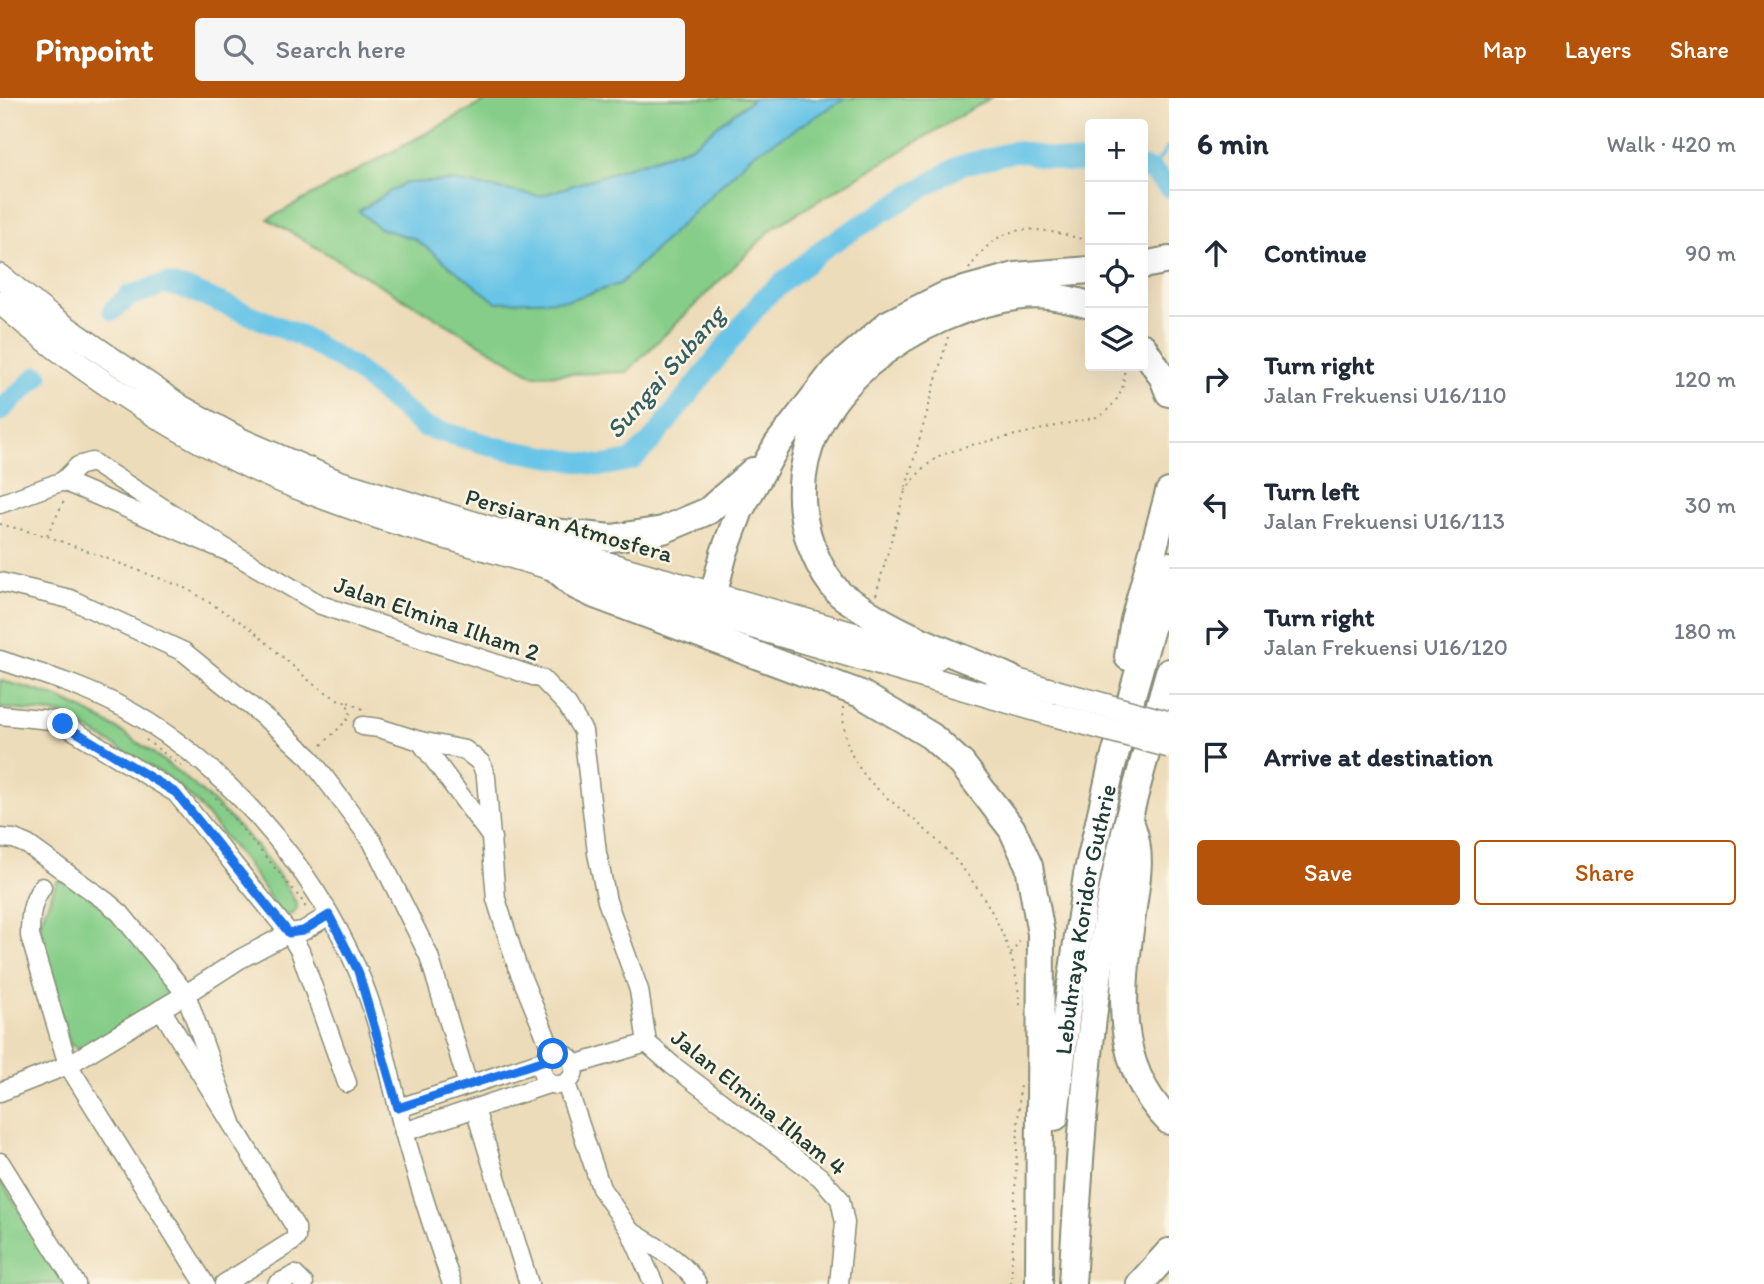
<!DOCTYPE html>
<html lang="en">
<head>
<meta charset="utf-8">
<style>
  :root { --surface:#fff; --page:#f6f6f7; --text:#1f2937; --muted:#747a83; --line:#e0e1e3; --accent:#b45309 }
  body { margin:0; font-family:Itim,sans-serif; background:var(--page); color:var(--text) }
  .controls { position:absolute; right:21px; top:21px; display:grid; overflow:hidden; border-radius:7px; box-shadow:0 7px 28px #0002 }
  .controls button { width:63px; height:63px; display:grid; place-items:center; padding:0; border:0; border-bottom:2px solid var(--line); background:var(--surface); color:var(--text); font:35px sans-serif }
  .stop { position:absolute; width:21px; height:21px; margin:-16px; border:5px solid #1a73e8; border-radius:50%; background:#fff }
  .stop.end { background:#1a73e8; border-color:#fff; box-shadow:0 2px 7px #0008 }
  .list { margin:0; padding:0; list-style:none }
  h2 { display:flex; justify-content:space-between; align-items:center; height:91px; margin:0; padding:0 28px; font-size:30px }
  h2 small { font-size:23px; font-weight:400; color:var(--muted) }
  .list li { display:grid; grid-template-columns:46px 1fr auto; gap:21px; align-items:center; box-sizing:border-box; height:126px; padding:0 28px; border-top:2px solid var(--line) }
  .list b { display:block; font-size:26px; white-space:nowrap }
  .list p { margin:0; font-size:23px; white-space:nowrap; color:var(--muted) }
  .list em { font-size:23px; font-style:normal; color:var(--muted) }
  .actions { display:flex; gap:14px; padding:21px 28px }
  .actions a { flex:1; padding:16px 0; border:2px solid var(--accent); border-radius:7px; text-align:center; font-size:24px; color:var(--accent) }
  .actions .main { background:var(--accent); color:#fff }
  .icon { flex:none; width:38px; height:38px; fill:none; stroke:currentColor; stroke-width:2; stroke-linecap:round; stroke-linejoin:round }
  .map { position:relative; flex:none; width:1169px; height:1186px; overflow:hidden }
  header { display:flex; align-items:center; gap:42px; box-sizing:border-box; height:98px; padding:0 35px; background:var(--accent); color:#fff }
  header strong { font-size:33px }
  nav { display:flex; gap:38px; margin-inline-start:auto; font-size:24px }
  .search { width:490px; height:63px; background:var(--page); display:flex; align-items:center; gap:18px; box-sizing:border-box; padding:0 24px; border-radius:7px; color:var(--muted); font-size:26px }
  main { display:flex }
  aside { flex:1; background:var(--surface) }
  .map>svg:first-child { display:block }
  .green { fill:#85cd88; stroke:#52855e; stroke-width:2 }
  .water { fill:#69c5e7; stroke:#44818e; stroke-width:2 }
  .lines { fill:none; stroke-linecap:round; stroke-linejoin:round }
  .stream { stroke:#69c5e7; stroke-width:3.5 }
  .river { stroke:#69c5e7; stroke-width:21 }
  .minor-casing { stroke:#868c76; stroke-width:21 }
  .major-casing { stroke:#868c76; stroke-width:26 }
  .highway-casing { stroke:#868c76; stroke-width:30 }
  .path { stroke:#868c76; stroke-width:2; stroke-dasharray:2 5; stroke-linecap:butt }
  .minor { stroke:#fff; stroke-width:18 }
  .major { stroke:#fff; stroke-width:23 }
  .highway { stroke:#fff; stroke-width:26 }
  .major-bridge-casing { stroke:#868c76; stroke-width:26; stroke-linecap:butt }
  .major-bridge { stroke:#fff; stroke-width:23 }
  .route { stroke:#1a73e8; stroke-width:9 }
  .labels { text-anchor:middle; dominant-baseline:central; stroke-width:5; stroke-linejoin:round; paint-order:stroke }
  .street-label { font-size:24px; fill:#1f3d34; stroke:#fcf5e5 }
  .water-label { font-size:26px; font-style:italic; fill:#325f61; stroke:#fcf5e5 }
</style>
</head>
<body>
<header>
<strong>Pinpoint</strong>
<div class="search"><svg class="icon" aria-label="search" viewBox="0 0 24 24"><circle cx="10" cy="10" r="6"/><path d="M15 15l6 6"/></svg>Search here</div>
<nav><a>Map</a><a>Layers</a><a>Share</a></nav>
</header>
<main>
<div class="map">
<svg width="1169" height="1186" viewBox="0 0 1169 1186">
  <rect width="100%" height="100%" fill="#fcf5e5"/>
  <filter id="ink" filterUnits="userSpaceOnUse"><feTurbulence type="fractalNoise" baseFrequency=".0143" numOctaves="2"/><feDisplacementMap in="SourceGraphic" scale="14" xChannelSelector="R" yChannelSelector="G"/><feConvolveMatrix kernelMatrix="1 2 1 2 8 2 1 2 1" color-interpolation-filters="sRGB"/></filter>
  <filter id="wash" filterUnits="userSpaceOnUse"><feTurbulence type="fractalNoise" baseFrequency=".00686" numOctaves="4" result="noise"/><feDisplacementMap in="SourceGraphic" scale="28" xChannelSelector="R" yChannelSelector="G"/><feGaussianBlur stdDeviation="1.57" result="paint"/><feColorMatrix in="noise" values="0 0 0 0 0 0 0 0 0 0 0 0 0 0 0 0 0 1.4 0 .05"/><feComposite in="paint" operator="in"/></filter>
  <g filter="url(#wash)">
    <rect width="100%" height="100%" fill="#eddcb9"/>
    <g class="green">
      <polygon points="491,0 990,0 773,130 627,274 533,277 268,121"/>
      <path d="M 0,582 C 20,588 42,593 61,601 C 145,639 251,723 296,805 L 297,810 L 293,816 L 286,817 L 278,812 L 247,766 L 195,703 L 167,679 L 62,616 L 0,610 Z"/>
      <polygon points="57,783 68,783 112,815 173,890 171,895 84,952 70,947 40,852 41,822"/>
      <polygon points="0,1081 59,1175 67,1186 0,1186"/>
    </g>
    <polygon class="water" points="754,0 846,0 752,57 620,186 569,202 496,204 415,141 379,130 359,113 404,85 453,83 540,98 690,49"/>
    <g class="lines">
      <polyline class="stream" points="1151,72 1169,48"/>
      <g class="river">
        <polyline points="1143,70 1151,72 1169,89"/>
        <polyline points="113,212 129,198 166,186 190,192 301,238 354,270 424,329 504,351 602,368 632,362 654,340 763,201 827,148 959,68 1016,53 1069,64 1090,64"/>
        <polyline points="0,313 38,278"/>
      </g>
    </g>
  </g>
  <g filter="url(#ink)">
    <g class="lines">
      <g class="minor-casing">
        <g id="minor">
          <polyline points="0,406 63,383"/>
          <polyline points="236,457 63,383 78,368 92,364 236,457 321,507 542,581 567,607 583,633 597,755 607,803 639,892 647,945"/>
          <polyline points="0,484 70,501 184,554 280,632 310,660 372,743 429,858 468,987"/>
          <path d="M 0,562 C 42,576 85,589 124,610 C 222,663 313,768 357,871 C 380,922 390,980 404,1034 C 418,1085 435,1136 452,1186"/>
          <polyline points="0,617 51,622 63,626 176,695 289,835 300,853 347,985"/>
          <polyline points="363,628 379,630 420,643 465,652 481,665 486,679 496,801 517,868 553,956"/>
          <polyline points="420,643 492,740"/>
          <polyline points="0,740 14,741 28,747 107,804 120,815 186,896 232,1025"/>
          <path d="M 42,789 C 31,805 30,819 30,838 L 68,967 L 205,1186"/>
          <polyline points="161,911 296,1130 296,1140 293,1143 224,1186"/>
          <polyline points="647,945 672,967 820,1079 840,1101 845,1125 839,1186"/>
          <circle cx="558" cy="971" r="16"/>
          <polyline points="574,967 647,945"/>
          <polyline points="566,985 601,1090 630,1133 654,1186"/>
          <polyline points="0,994 68,967 186,896 240,861 289,835 303,833 329,817"/>
          <polyline points="399,1010 545,962"/>
          <polyline points="475,1011 529,1186"/>
          <polyline points="404,1034 551,985"/>
          <polyline points="0,1064 76,1186"/>
          <path d="M 630,1133 C 654,1148 682,1161 697,1186"/>
          <polyline points="277,1186 295,1177 304,1186"/>
        </g>
      </g>
      <g class="major-casing">
        <g id="major">
          <polyline points="0,178 48,217 181,309 241,342 338,384 625,471 937,560"/>
          <path d="M 0,204 C 70,265 151,319 234,361 C 283,386 335,404 387,422 L 1055,617"/>
          <polyline points="994,576 1057,594"/>
        </g>
      </g>
      <g class="highway-casing">
        <g id="highway">
          <polyline points="1143,167 1169,162"/>
          <polyline points="1143,249 1163,280 1169,295"/>
          <polyline points="506,434 532,432 612,440 663,432 708,413 753,373"/>
          <polyline points="555,470 576,488 595,497 861,596 931,638 962,666 1012,731 1029,768 1041,836 1039,1186"/>
          <polyline points="708,517 724,455 740,412 777,347 835,272 888,226 946,197 1015,178 1090,172"/>
          <polyline points="1128,559 1134,522 1169,394"/>
          <path d="M 1010,580 C 961,558 906,541 861,510 C 854,505 845,501 839,495 C 820,475 806,441 803,414 C 788,296 919,210 1022,198 C 1046,195 1067,201 1090,207"/>
          <path d="M 1132,729 C 1142,756 1137,781 1133,809 C 1123,885 1109,963 1169,1023"/>
          <path id="s1" d="M 1055,1019 L 1067,913 L 1087,777 L 1111,671 L 1169,467"/>
          <path d="M 1072,1186 C 1080,1057 1087,927 1111,800 C 1125,724 1148,649 1169,574"/>
          <polyline points="1140,1186 1169,1154"/>
        </g>
      </g>
      <g class="path">
        <path d="M 969,171 C 1004,117 1036,130 1090,143"/>
        <path d="M 905,393 L 922,371 L 939,358 L 967,348 L 1101,318 C 1120,301 1125,292 1124,268"/>
        <polyline points="0,426 47,438 188,491 250,530 313,586 337,601 347,604 350,616 348,621 320,649"/>
        <polyline points="47,437 65,401"/>
        <polyline points="876,497 948,239"/>
        <polyline points="348,604 365,612"/>
        <path d="M 843,609 C 842,678 886,695 930,736 C 979,781 1016,841 1020,909"/>
        <polyline points="146,642 184,670"/>
        <polyline points="211,694 301,801 307,812"/>
        <polyline points="1011,856 1022,840"/>
        <polyline points="1011,1186 1020,984"/>
      </g>
      <use href="#minor" class="minor"/>
      <use href="#major" class="major"/>
      <use href="#highway" class="highway"/>
      <g class="major-bridge-casing">
        <g id="major-bridge">
          <polyline points="1057,594 1169,625"/>
          <polyline points="1055,617 1169,648"/>
        </g>
      </g>
      <use href="#major-bridge" class="major-bridge"/>
    </g>
  </g>
  <g class="lines" filter="url(#ink)">
    <polyline class="route" points="63,626 176,695 289,835 303,833 329,817 358,873 398,1010 545,962 553,956"/>
  </g>
  <g class="labels">
    <g class="street-label">
      <text transform="translate(569 427) rotate(16)">Persiaran Atmosfera</text>
      <text transform="translate(437 520) rotate(19)">Jalan Elmina Ilham 2</text>
      <text stroke="none"><textPath href="#s1" startOffset="200">Lebuhraya Koridor Guthrie</textPath></text>
      <text transform="translate(759 1004) rotate(39)">Jalan Elmina Ilham 4</text>
    </g>
    <g class="water-label">
      <text transform="translate(665 274) rotate(-49)">Sungai Subang</text>
    </g>
  </g>
</svg>
<div class="controls">
<button>+</button>
<button>−</button>
<button><svg class="icon" aria-label="locate" viewBox="0 0 24 24"><circle cx="12" cy="12" r="6"/><path d="M12 2v4M12 18v4M2 12h4M18 12h4"/></svg></button>
<button><svg class="icon" aria-label="layers" viewBox="0 0 24 24"><path d="M12 4l9 5-9 5-9-5zM3 14l9 5 9-5"/></svg></button>
</div>
<div class="stop" style="left:553px;top:956px"></div>
<div class="stop end" style="left:63px;top:626px"></div>
</div>
<aside>
<h2>6 min<small>Walk · 420 m</small></h2>
<ul class="list">
<li><svg class="icon" aria-label="ahead" viewBox="0 0 24 24"><path d="M12 20V5M6 11l6-6 6 6"/></svg><div><b>Continue</b></div><em>90 m</em></li>
<li><svg class="icon" aria-label="right" viewBox="0 0 24 24"><path d="M7 20v-9h11M14 6l5 5-5 5"/></svg><div><b>Turn right</b><p>Jalan Frekuensi U16/110</p></div><em>120 m</em></li>
<li><svg class="icon" aria-label="left" viewBox="0 0 24 24"><path d="M17 20v-9H6M10 6l-5 5 5 5"/></svg><div><b>Turn left</b><p>Jalan Frekuensi U16/113</p></div><em>30 m</em></li>
<li><svg class="icon" aria-label="right" viewBox="0 0 24 24"><path d="M7 20v-9h11M14 6l5 5-5 5"/></svg><div><b>Turn right</b><p>Jalan Frekuensi U16/120</p></div><em>180 m</em></li>
<li><svg class="icon" aria-label="arrive" viewBox="0 0 24 24"><path d="M6 21V4h12l-3 4 3 4H6"/></svg><div><b>Arrive at destination</b></div></li>
</ul>
<div class="actions"><a class="main">Save</a><a>Share</a></div>
</aside>
</main>
</body>
</html>
